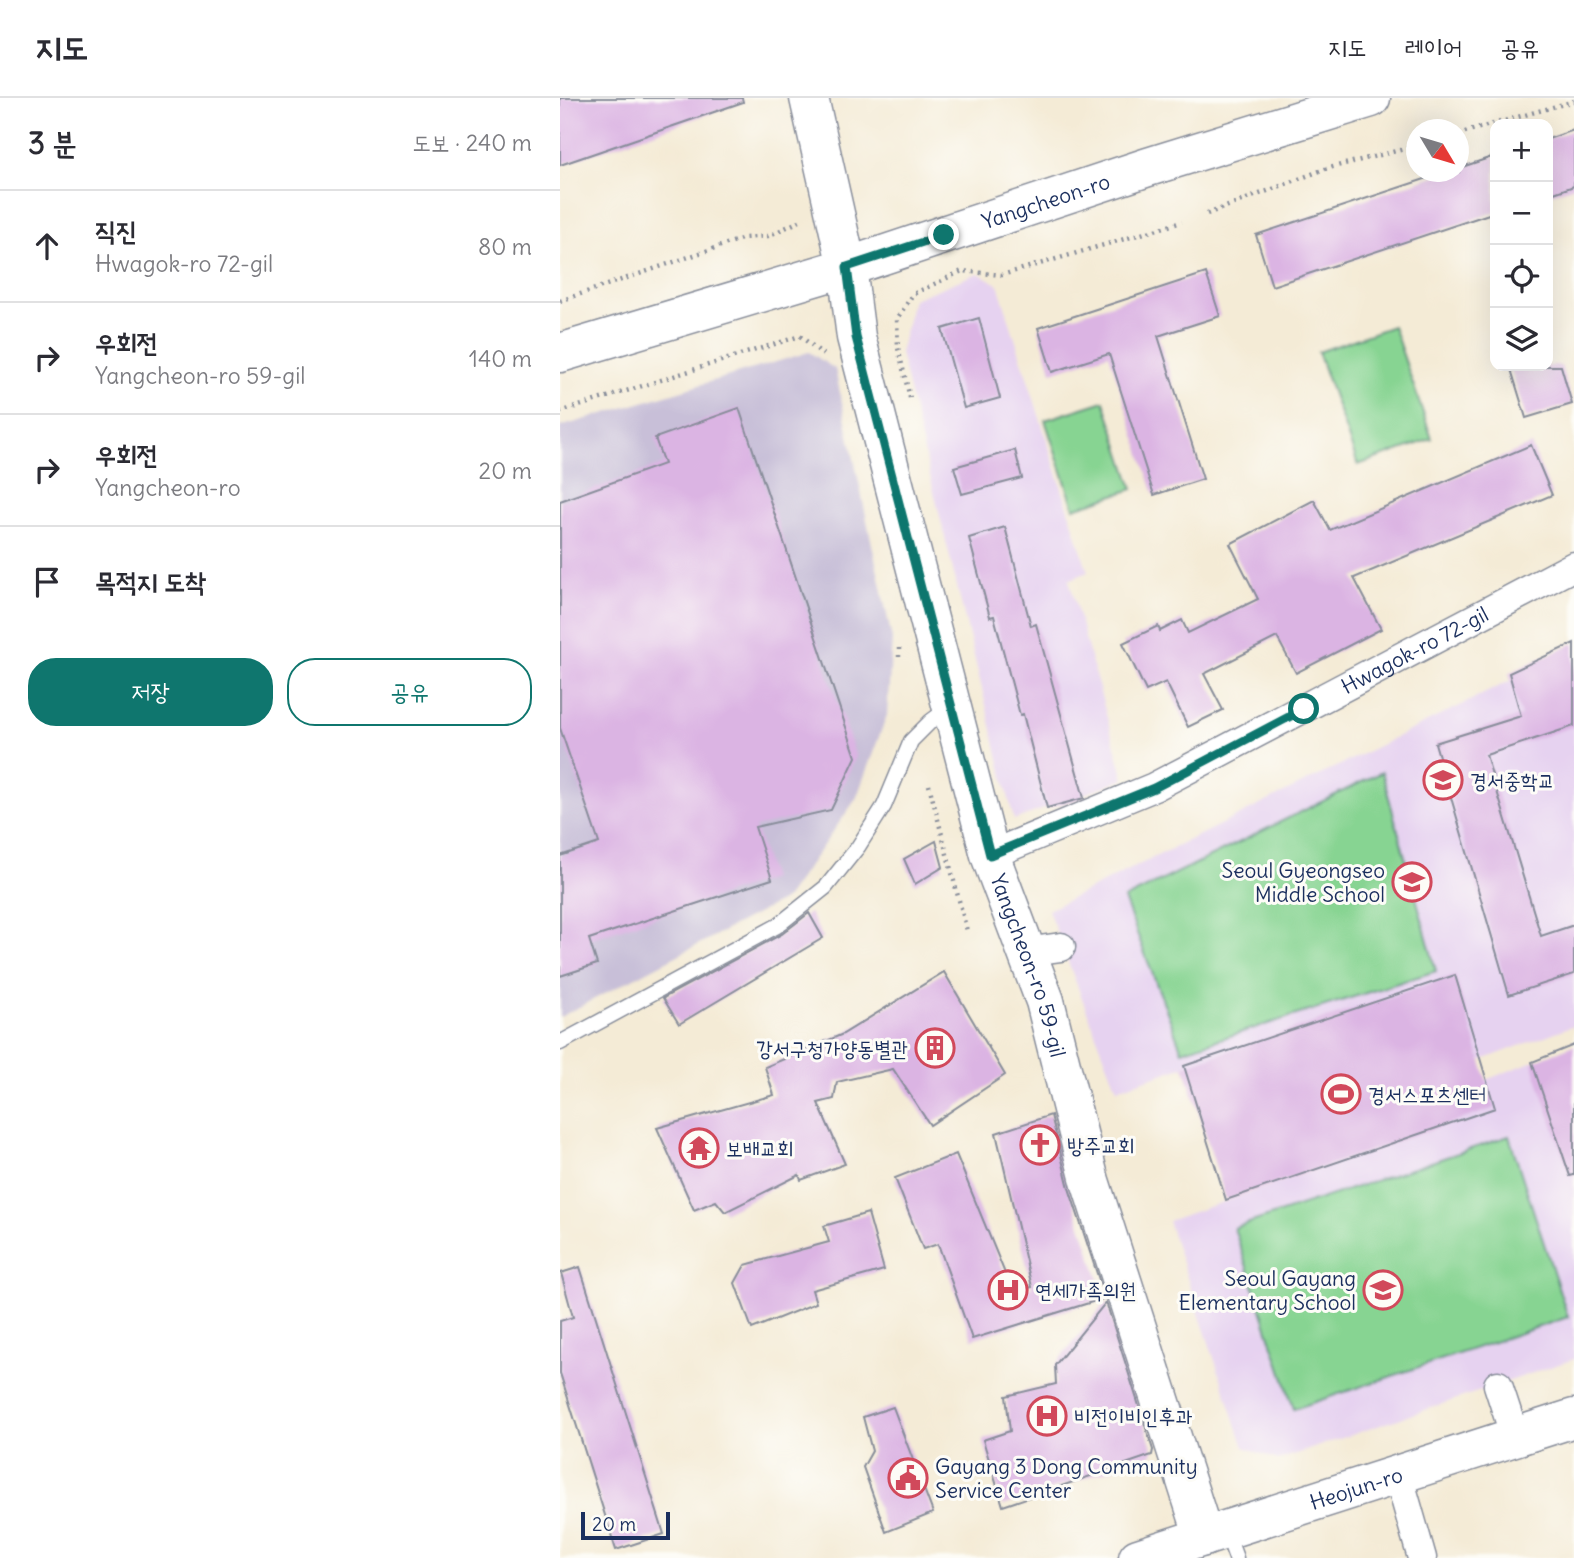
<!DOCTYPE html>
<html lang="ko">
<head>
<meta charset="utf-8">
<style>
  :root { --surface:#fff; --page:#f2f2f3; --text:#2b2b33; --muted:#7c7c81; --line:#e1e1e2; --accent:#0f766e }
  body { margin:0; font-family:Delius,"Poor Story",sans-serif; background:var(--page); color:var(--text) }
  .controls { position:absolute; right:21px; top:21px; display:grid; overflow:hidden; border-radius:14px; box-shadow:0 7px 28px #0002 }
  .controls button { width:63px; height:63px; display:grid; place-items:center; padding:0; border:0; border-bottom:2px solid var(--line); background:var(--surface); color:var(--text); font:35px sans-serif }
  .compass { position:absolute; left:846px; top:21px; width:63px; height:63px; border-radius:50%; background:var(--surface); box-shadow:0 7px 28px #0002; rotate:128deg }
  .scale { position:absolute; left:21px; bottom:18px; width:89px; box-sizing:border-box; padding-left:7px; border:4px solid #1b2f5e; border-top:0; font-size:19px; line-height:24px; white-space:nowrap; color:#1b2f5e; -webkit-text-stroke:5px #fdfcf7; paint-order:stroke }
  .stop { position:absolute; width:21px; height:21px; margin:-16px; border:5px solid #0f766e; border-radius:50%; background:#fff }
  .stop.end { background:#0f766e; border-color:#fff; box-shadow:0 2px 7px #0008 }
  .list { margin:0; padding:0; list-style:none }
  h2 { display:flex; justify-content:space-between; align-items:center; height:91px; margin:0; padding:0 28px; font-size:30px }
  h2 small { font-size:23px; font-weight:400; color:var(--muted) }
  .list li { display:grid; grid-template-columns:46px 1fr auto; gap:21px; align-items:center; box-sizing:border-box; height:112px; padding:0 28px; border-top:2px solid var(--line) }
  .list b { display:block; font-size:26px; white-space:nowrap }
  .list p { margin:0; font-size:23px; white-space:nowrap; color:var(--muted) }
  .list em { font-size:23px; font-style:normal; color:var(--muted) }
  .actions { display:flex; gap:14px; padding:21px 28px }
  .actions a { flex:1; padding:16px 0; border:2px solid var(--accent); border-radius:28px; text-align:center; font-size:24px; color:var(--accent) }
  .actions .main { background:var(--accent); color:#fff }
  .icon { flex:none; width:38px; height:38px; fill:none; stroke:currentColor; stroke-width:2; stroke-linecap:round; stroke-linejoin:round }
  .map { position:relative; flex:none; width:1014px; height:1460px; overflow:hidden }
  header { display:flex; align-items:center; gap:42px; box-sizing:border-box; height:98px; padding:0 35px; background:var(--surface); border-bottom:2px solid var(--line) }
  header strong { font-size:33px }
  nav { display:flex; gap:38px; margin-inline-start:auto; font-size:24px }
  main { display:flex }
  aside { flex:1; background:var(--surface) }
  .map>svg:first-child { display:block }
  .built { fill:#e6d2f0 }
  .industrial { fill:#c8bfd8 }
  .green { fill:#87d492; stroke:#518278; stroke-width:2 }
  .building { fill:#dbb4e3 }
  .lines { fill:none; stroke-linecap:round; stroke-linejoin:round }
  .lane-casing { stroke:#888d9a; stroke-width:17 }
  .street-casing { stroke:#888d9a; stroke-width:31 }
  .secondary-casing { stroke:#888d9a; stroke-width:41 }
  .path { stroke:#888d9a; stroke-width:4.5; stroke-dasharray:2 5; stroke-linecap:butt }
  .lane { stroke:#fff; stroke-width:14 }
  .street { stroke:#fff; stroke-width:28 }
  .secondary { stroke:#fff; stroke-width:38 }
  .route { stroke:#0f766e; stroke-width:9 }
  .labels { text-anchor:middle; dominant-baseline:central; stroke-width:6; stroke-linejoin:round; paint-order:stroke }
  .street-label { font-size:21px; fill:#1b2f5e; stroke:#fdfcf7 }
  .poi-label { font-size:21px; fill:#1b2f5e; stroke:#fdfcf7; text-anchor:start }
</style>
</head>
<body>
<header>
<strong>지도</strong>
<nav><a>지도</a><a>레이어</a><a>공유</a></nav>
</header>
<main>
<aside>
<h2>3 분<small>도보 · 240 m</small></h2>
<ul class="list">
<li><svg class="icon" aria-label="ahead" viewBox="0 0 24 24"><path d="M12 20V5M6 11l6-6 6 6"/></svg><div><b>직진</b><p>Hwagok-ro 72-gil</p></div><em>80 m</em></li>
<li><svg class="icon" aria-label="right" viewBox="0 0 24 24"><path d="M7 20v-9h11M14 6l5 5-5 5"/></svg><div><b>우회전</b><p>Yangcheon-ro 59-gil</p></div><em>140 m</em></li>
<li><svg class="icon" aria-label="right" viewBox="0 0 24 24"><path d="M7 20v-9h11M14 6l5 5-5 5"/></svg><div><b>우회전</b><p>Yangcheon-ro</p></div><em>20 m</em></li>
<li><svg class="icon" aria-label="arrive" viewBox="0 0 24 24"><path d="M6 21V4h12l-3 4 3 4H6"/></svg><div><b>목적지 도착</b></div></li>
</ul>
<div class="actions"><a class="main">저장</a><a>공유</a></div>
</aside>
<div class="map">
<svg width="1014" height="1460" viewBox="0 0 1014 1460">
  <rect width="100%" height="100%" fill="#fdfcf7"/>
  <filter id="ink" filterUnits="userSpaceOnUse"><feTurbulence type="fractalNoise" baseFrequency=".0143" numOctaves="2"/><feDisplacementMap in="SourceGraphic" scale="14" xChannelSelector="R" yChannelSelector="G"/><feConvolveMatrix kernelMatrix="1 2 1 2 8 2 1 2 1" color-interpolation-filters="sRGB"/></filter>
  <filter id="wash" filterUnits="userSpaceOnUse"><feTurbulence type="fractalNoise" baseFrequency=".00686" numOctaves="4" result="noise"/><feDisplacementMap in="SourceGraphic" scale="28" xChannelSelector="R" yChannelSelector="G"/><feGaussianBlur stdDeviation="1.57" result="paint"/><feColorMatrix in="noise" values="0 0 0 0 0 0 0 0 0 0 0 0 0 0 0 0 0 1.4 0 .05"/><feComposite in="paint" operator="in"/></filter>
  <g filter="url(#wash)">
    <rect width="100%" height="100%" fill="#f4ebd6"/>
    <g class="built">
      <polygon points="418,175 438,186 528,474 509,482 564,681 454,722 340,255 353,201"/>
      <polygon points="1014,551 1014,927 920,963 894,878 557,991 488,812"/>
      <polygon points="1014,947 1014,1261 718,1362 684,1349 608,1123 934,1010 926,982"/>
    </g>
    <polygon class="industrial" points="249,254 275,271 332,541 327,617 296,701 225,801 0,919 0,329"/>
    <g class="green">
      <polygon points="833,228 872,341 798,367 758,254"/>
      <polygon points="544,303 573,391 514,410 485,322"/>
      <polygon points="822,674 876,873 622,953 564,801"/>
      <polygon points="949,1038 1008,1219 734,1311 674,1130"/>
    </g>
    <g id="blocks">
      <g class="building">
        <polygon points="0,0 182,0 183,4 0,67"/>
        <polygon points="1014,32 1014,88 988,97 988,41"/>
        <polygon points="935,58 935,114 712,188 696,137 886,74 899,74 899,70"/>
        <polygon points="646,175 660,218 598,238 643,381 594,397 549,256 492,274 478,230"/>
        <polygon points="419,220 440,300 404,310 382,231"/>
        <polygon points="950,268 1001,268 1012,306 966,320"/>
        <polygon points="179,310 296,659 271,712 195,729 212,781 29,841 37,866 0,878 0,758 39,745 0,630 0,403 104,366 95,340"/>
        <polygon points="971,347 992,397 794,480 821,531 736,575 717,539 644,576 663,612 628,629 606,584 586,593 563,545 598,528 600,533 622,522 628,535 698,501 670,446 754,402 770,432"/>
        <polygon points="455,352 462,380 402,396 394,369"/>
        <polygon points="445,429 471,528 476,526 524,700 487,710 463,616 460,617 434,518 430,519 409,440"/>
        <polygon points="1014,545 1014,628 926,657 981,838 1014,827 1014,876 949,897 875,645 961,618 949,575"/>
        <polygon points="376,743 383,769 355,786 344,761"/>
        <polygon points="249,815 263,840 119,926 103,900 222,836"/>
        <polygon points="384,874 445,977 370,1027 333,971 277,984 274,1001 258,1005 285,1066 241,1082 239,1077 165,1114 156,1103 134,1112 97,1030 214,997 205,969 283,936"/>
        <polygon points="895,877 935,1010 666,1102 624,968"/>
        <polygon points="1014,947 1014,1077 1010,1078 972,964"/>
        <polygon points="491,1017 509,1090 545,1200 412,1241 378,1146 363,1151 335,1080 396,1056 453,1195 472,1189 436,1035"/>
        <polygon points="308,1115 324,1172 252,1192 256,1205 192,1231 175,1185 185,1167 269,1144 264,1128"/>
        <polygon points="20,1169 104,1436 56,1452 0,1275 0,1223 13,1219 1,1175"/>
        <polygon points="546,1204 593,1352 592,1357 443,1408 423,1342 450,1333 446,1298 496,1286 495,1267"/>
        <polygon points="333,1309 373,1415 326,1434 303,1369 312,1353 303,1319"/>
      </g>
    </g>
  </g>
  <g filter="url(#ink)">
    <use href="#blocks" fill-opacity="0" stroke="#888d9a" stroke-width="2"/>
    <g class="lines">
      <g class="lane-casing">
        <g id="lane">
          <polyline points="0,945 217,828 266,789 298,749 324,708 351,643 371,623 390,609"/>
          <polyline points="666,1433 676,1460"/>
        </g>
      </g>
      <g class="street-casing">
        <g id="street">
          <path id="s1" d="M 430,757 L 594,689 L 1014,468"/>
          <polyline points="465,854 501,849"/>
          <polyline points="938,1287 955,1339"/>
          <polyline points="838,1376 862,1460"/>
        </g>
      </g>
      <g class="secondary-casing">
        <g id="secondary">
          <path id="s2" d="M 249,0 L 287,169 L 296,239 L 430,757 L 485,903 L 530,1083 L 644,1439"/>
          <path id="s3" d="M 0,255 L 287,169 L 588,69 L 811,0"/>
          <path id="s4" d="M 578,1460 L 1014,1320"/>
        </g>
      </g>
      <g class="path">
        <polyline points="898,36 1014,3"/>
        <polyline points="647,116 765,71 856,48"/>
        <polyline points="0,203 184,140 208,138 244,121"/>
        <polyline points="350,300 338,250 337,221 353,196 402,173 442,177 622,124"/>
        <polyline points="0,314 240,238 264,257"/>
        <polyline points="339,559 339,549"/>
        <polyline points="369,687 407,833"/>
      </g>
      <use href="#lane" class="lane"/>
      <use href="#street" class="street"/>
      <use href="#secondary" class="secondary"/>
    </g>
  </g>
  <g class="lines" filter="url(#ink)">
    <polyline class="route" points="384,137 287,169 296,239 430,757 594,690 744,611"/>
  </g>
  <defs>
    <g id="school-ring" transform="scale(2.0125)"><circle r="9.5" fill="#fdfcf7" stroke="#d1495b" stroke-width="1.5"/><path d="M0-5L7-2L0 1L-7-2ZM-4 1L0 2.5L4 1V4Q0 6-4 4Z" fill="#d1495b"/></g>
    <g id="building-ring" transform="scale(2.0125)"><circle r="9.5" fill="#fdfcf7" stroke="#d1495b" stroke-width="1.5"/><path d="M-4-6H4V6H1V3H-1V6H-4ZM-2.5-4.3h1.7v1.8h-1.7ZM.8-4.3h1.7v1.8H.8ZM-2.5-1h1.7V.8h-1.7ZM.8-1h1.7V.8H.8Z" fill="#d1495b"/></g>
    <g id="stadium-ring" transform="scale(2.0125)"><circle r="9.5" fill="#fdfcf7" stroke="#d1495b" stroke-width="1.5"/><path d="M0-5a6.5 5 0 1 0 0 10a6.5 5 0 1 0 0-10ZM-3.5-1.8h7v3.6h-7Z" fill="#d1495b"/></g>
    <g id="church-ring" transform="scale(2.0125)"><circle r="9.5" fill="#fdfcf7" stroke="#d1495b" stroke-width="1.5"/><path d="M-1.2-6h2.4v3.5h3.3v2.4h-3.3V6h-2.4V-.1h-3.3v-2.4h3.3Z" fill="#d1495b"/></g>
    <g id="temple-ring" transform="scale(2.0125)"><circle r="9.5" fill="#fdfcf7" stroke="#d1495b" stroke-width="1.5"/><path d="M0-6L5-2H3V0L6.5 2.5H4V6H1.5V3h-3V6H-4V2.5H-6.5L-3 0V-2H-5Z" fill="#d1495b"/></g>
    <g id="hospital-ring" transform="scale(2.0125)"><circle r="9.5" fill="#fdfcf7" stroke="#d1495b" stroke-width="1.5"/><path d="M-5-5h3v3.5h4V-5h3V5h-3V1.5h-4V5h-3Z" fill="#d1495b"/></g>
    <g id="civic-ring" transform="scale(2.0125)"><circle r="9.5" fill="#fdfcf7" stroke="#d1495b" stroke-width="1.5"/><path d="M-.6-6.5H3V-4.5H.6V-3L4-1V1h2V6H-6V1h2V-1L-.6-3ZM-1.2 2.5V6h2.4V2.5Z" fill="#d1495b"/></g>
  </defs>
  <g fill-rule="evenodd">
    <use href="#school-ring" x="883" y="682"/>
    <use href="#school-ring" x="852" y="784"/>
    <use href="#building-ring" x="375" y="950"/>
    <use href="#stadium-ring" x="781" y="996"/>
    <use href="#church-ring" x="480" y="1047"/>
    <use href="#temple-ring" x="139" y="1050"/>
    <use href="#hospital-ring" x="448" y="1192"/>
    <use href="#school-ring" x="823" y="1192"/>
    <use href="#hospital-ring" x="487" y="1318"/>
    <use href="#civic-ring" x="348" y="1380"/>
  </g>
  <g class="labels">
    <g class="street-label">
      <text stroke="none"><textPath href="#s3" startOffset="509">Yangcheon-ro</textPath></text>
      <text stroke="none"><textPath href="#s1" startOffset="472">Hwagok-ro 72-gil</textPath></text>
      <text stroke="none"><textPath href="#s2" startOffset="896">Yangcheon-ro 59-gil</textPath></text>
      <text stroke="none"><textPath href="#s4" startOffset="229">Heojun-ro</textPath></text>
    </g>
    <g class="poi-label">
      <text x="910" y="682">경서중학교</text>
      <text x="825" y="772" text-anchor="end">Seoul Gyeongseo<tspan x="825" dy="24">Middle School</tspan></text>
      <text x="348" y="950" text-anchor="end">강서구청가양동별관</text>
      <text x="808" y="996">경서스포츠센터</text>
      <text x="507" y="1047">방주교회</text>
      <text x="166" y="1050">보배교회</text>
      <text x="796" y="1180" text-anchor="end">Seoul Gayang<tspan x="796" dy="24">Elementary School</tspan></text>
      <text x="475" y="1192">연세가족의원</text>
      <text x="514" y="1318">비전이비인후과</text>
      <text x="375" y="1368">Gayang 3 Dong Community<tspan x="375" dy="24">Service Center</tspan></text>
    </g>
  </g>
</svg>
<div class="controls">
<button>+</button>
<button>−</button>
<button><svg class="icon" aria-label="locate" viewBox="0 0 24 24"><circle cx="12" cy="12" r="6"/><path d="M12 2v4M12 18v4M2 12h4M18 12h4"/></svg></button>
<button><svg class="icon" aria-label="layers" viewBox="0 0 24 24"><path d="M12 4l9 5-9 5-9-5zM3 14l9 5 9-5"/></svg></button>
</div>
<svg class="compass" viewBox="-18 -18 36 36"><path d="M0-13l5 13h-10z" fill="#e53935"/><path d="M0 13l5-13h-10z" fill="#7c7c81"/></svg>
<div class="scale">20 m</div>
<div class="stop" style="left:744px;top:611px"></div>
<div class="stop end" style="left:384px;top:137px"></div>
</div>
</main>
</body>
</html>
